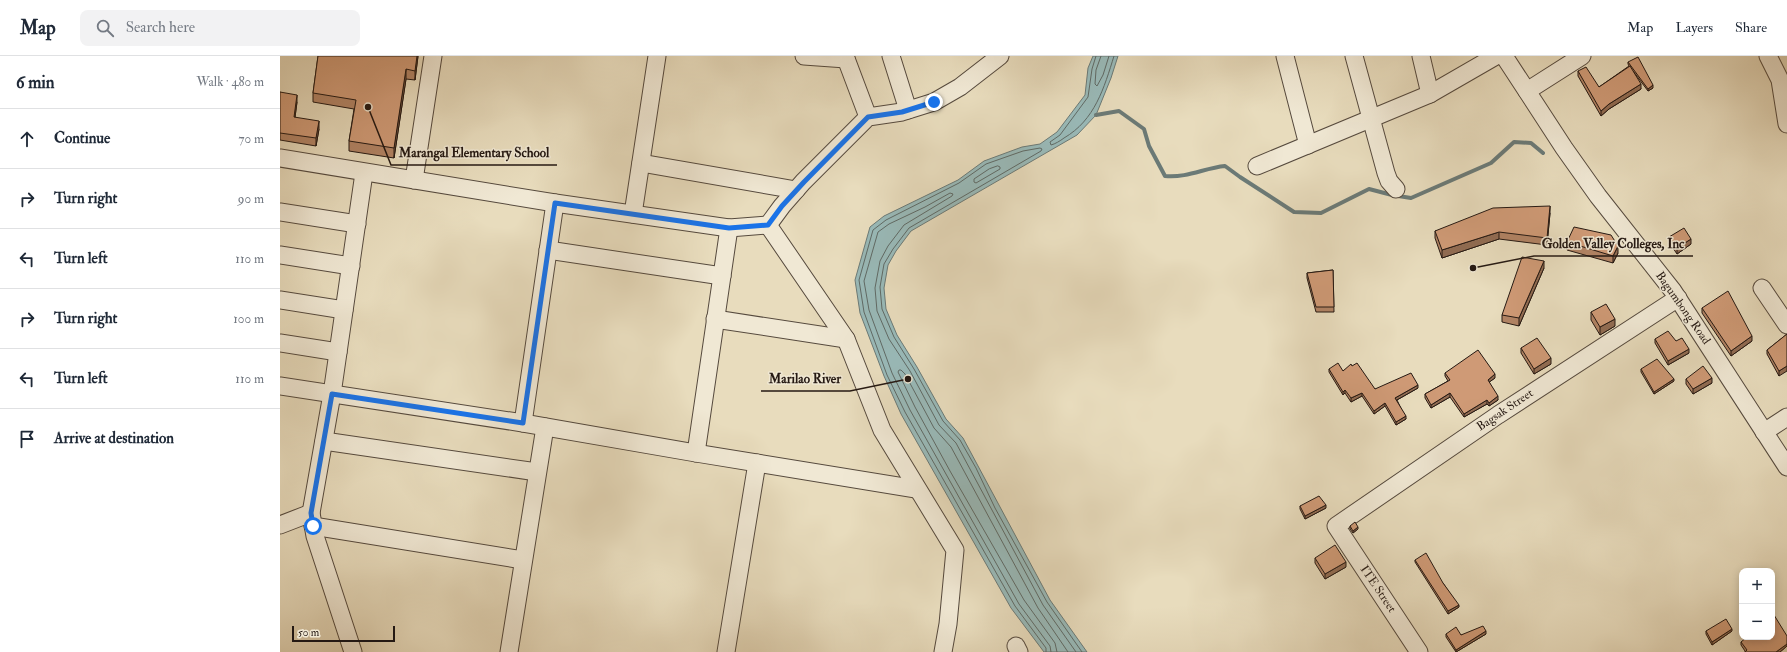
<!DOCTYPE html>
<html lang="en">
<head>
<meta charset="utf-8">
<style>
  :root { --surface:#fff; --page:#f2f2f3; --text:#1f2937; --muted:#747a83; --line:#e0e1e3 }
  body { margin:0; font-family:"IM FELL Double Pica",serif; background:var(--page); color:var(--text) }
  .controls { position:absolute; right:12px; bottom:12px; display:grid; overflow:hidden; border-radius:8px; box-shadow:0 2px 10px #0003 }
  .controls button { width:36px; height:36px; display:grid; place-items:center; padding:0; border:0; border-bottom:1px solid var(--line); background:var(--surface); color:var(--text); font:20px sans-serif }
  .scale { position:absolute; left:12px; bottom:10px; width:103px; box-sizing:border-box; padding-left:4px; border:2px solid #251913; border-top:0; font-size:11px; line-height:14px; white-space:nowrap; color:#251913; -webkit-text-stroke:3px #f0e8d4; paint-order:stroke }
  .stop { position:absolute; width:12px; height:12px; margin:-9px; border:3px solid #1a73e8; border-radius:50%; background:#fff }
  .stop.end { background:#1a73e8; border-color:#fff; box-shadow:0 1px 4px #0008 }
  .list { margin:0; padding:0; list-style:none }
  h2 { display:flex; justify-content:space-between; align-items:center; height:52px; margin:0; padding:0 16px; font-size:17px }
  h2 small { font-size:13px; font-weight:400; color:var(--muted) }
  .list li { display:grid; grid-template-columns:26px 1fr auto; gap:12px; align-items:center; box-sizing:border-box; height:60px; padding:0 16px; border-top:1px solid var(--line) }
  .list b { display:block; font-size:15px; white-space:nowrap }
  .list em { font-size:13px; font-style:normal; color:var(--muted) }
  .icon { flex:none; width:22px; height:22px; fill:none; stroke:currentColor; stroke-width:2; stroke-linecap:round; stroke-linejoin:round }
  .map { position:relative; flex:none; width:1507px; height:596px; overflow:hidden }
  header { display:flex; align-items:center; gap:24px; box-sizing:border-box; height:56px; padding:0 20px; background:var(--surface); border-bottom:1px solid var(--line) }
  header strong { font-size:19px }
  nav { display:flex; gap:22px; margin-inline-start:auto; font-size:14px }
  .search { width:280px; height:36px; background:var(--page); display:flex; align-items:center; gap:10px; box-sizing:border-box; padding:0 14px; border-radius:8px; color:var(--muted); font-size:15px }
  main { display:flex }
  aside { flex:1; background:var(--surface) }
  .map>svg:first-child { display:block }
  .water { fill:#99bab9; stroke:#6b7a77 }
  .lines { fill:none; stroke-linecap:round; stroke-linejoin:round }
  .shore { stroke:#5f6a66; stroke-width:1 }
  .stream { stroke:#6b7a77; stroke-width:4 }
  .minor-casing { stroke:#564a3e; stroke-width:19 }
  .minor { stroke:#f0e8d4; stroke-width:17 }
  .wall { fill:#b28465; stroke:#251913 }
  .shaded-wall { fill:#916c53; stroke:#251913 }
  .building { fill:#cf9a76; stroke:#251913 }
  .route { stroke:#1a73e8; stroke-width:5 }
  .labels { text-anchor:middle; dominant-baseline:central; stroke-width:3; stroke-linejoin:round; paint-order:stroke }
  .street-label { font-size:12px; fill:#251913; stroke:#f0e8d4 }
  .leader { fill:none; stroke:#251913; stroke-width:1.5 }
  .callout-dot { fill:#251913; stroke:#f0e8d4; stroke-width:1.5 }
  .callout-label { font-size:13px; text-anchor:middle; font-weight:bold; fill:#251913; stroke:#f0e8d4; stroke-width:3; stroke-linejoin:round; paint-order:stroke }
</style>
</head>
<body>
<header>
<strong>Map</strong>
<div class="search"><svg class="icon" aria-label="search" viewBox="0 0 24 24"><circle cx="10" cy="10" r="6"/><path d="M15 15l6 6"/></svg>Search here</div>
<nav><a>Map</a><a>Layers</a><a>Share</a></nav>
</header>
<main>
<aside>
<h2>6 min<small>Walk · 480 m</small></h2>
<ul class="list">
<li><svg class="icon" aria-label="ahead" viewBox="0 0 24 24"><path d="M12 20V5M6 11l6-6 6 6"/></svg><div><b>Continue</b></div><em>70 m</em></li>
<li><svg class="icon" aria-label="right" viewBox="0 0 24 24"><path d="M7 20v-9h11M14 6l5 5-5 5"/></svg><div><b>Turn right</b></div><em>90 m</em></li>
<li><svg class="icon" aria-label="left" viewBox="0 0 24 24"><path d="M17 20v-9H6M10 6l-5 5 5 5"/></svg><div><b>Turn left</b></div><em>110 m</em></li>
<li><svg class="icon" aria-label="right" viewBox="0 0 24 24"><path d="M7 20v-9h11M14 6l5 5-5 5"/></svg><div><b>Turn right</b></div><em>100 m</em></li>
<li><svg class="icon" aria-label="left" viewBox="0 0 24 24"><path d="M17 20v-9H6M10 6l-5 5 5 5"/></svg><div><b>Turn left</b></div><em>110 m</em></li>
<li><svg class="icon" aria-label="arrive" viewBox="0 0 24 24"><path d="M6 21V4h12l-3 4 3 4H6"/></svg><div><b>Arrive at destination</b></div></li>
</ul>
</aside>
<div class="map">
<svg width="1507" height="596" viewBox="0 0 1507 596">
  <rect width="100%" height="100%" fill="#e8dcbd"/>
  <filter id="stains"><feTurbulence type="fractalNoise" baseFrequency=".005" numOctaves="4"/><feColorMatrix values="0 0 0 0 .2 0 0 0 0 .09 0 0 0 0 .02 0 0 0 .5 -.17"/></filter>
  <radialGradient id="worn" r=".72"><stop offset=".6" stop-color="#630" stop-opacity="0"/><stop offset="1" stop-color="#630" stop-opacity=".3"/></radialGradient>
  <polygon class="water" points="813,0 838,0 831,22 816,59 797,79 631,175 616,195 608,209 604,232 606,253 617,279 637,311 666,363 683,382 770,544 807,596 764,596 731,552 621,358 604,320 580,257 575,224 590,171 604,160 678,124 704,105 742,91 760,88 777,76 805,39 808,12"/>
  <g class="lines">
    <g class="shore">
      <path d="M 816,0 L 812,13 L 808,41 L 780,79 L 770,86 L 771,89 C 775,88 780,85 784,82 C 815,64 824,32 834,0"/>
      <polyline points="821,0 816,14 815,28 817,30 823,19 829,0"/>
      <polygon points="718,110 720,111 720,113 696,127 694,126 694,123 709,113"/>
      <polyline points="766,596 766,592 735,550 625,356 607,319 584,256 579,224 593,174 606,164 679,127 706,108 743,95 760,92 762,93 761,95 629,172 613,193 604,208 600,231 602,253 614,281 634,313 663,365 680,384 696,412 715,452 767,546 802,596"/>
      <polyline points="771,596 770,590 739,548 630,354 612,317 589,254 584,225 598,176 609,168 645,151 670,137 673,138 672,140 624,169 608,190 600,205 595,232 597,255 609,283 630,315 659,369 676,387 763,549 796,596"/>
      <polyline points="777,596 775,587 744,544 670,415 635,351 618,316 619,314 621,314 625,318 654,372 671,391 758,552 788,596"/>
    </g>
    <path class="stream" d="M 816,59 L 839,55 L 864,73 L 869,90 L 885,120 C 908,122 924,112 945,110 L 960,121 L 1014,156 L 1041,157 L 1089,133 L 1112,139 L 1131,142 L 1211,107 L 1234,86 L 1251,87 L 1263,97"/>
    <g class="minor-casing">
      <g id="minor">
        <polyline points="524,0 566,3"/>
        <polyline points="565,0 588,61"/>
        <polyline points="611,0 628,54"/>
        <polyline points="1005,0 1028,89"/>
        <polyline points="1074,0 1106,117 1109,125 1116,133"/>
        <polyline points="1141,0 1150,38"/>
        <polyline points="1224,0 1284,92 1318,140 1393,235 1507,411"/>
        <polyline points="1488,0 1500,24 1507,68"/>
        <polyline points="1247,35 1302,0"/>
        <polyline points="0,102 275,147 449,172 488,169"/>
        <polyline points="361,107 516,134"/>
        <polyline points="977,110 1150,38 1216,0"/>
        <polyline points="134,124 153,0"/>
        <polyline points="0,156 77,168"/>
        <polyline points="353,158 377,0"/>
        <polyline points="488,169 566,283 602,374 675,494 668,568 663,596"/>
        <polyline points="488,169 502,150 523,126 588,61 622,56 654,46 680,31 720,0"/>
        <polyline points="268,194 442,220"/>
        <polyline points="0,199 71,210"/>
        <polyline points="1482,232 1507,269"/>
        <polyline points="0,244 64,254"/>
        <polyline points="435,263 566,283"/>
        <polyline points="0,287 58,296"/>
        <polyline points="0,330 243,367 416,397 636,433"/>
        <polyline points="243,367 275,147"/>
        <polyline points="1484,376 1507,361"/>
        <polyline points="44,385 257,416"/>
        <polyline points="416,397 449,172"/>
        <polyline points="0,469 31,457"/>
        <polyline points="33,470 243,504"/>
        <polyline points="736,590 739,596"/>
        <polyline points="73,596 35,480 31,457 52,338 84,117"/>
        <polyline points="229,596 265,371"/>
        <polyline points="446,596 477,407"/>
        <polyline points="1139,596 1056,470 1218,359 1398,242"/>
      </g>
    </g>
    <use href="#minor" class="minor"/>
  </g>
  <g class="wall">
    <polygon points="38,0 138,0 135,24 126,23 114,102 69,95 69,85 74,53 33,46 33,37"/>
    <polygon points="1348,6 1373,32 1368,35 1353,15 1361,33 1329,53 1321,60 1298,20 1298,15 1319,31 1349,10 1348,8"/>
    <polygon points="0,36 17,46 15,61 39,73 36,90 0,84"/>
    <polygon points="1270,157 1267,189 1219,183 1162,202 1155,182 1155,175"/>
    <polygon points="1389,181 1411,188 1397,198 1389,186"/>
    <polygon points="1287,186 1338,197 1333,207 1287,194"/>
    <polygon points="1264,212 1239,270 1222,266 1222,259"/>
    <polygon points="1053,214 1054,256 1036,256 1027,222 1027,217"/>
    <polygon points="1422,252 1472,285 1451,300 1422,257"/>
    <polygon points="1311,256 1335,270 1320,279 1311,264"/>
    <polygon points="1507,278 1499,320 1487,298 1487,294"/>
    <polygon points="1375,283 1396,285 1409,297 1388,309 1375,287"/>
    <polygon points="1241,292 1271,308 1254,318 1241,297"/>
    <polygon points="1072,310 1095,333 1138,332 1117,344 1126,363 1116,369 1105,350 1094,358 1082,340 1071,346 1065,337 1063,339 1049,316 1049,313 1063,315"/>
    <polygon points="1361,313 1394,325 1374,338 1361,316"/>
    <polygon points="1165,317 1215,322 1209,326 1218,344 1209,350 1207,348 1184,361 1170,341 1151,352 1145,342 1145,338 1168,325 1165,320"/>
    <polygon points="1406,323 1432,327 1413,338 1406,328"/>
    <polygon points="1020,450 1046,452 1025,463 1020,453"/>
    <polygon points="1070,470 1078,473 1073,477 1070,473"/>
    <polygon points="1035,502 1066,511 1045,523 1035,507"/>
    <polygon points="1135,504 1163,527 1179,551 1168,558 1135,506"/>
    <polygon points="1426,575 1452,575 1432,589 1426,578"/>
    <polygon points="1166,578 1181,579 1206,578 1176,596 1166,581"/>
    <polygon points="1461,586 1507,590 1500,596 1465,596 1465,595 1461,589"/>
  </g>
  <g class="shaded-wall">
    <polygon points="137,0 138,0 135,24 135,15"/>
    <polygon points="126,13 126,23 114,102 114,92"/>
    <polygon points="1361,28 1361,33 1329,53 1321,60 1321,55 1329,48"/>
    <polygon points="1373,29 1373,32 1368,35 1368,33"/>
    <polygon points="17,39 17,46 14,69 14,61"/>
    <polygon points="39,65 39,73 36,90 36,82"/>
    <polygon points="1270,150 1270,157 1267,189 1267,182"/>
    <polygon points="1219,176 1219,183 1162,202 1162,194"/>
    <polygon points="1411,183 1411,188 1397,198 1397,192"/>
    <polygon points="1338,190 1338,197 1333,207 1333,200"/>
    <polygon points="1264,205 1264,212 1239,270 1239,262"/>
    <polygon points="1335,263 1335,270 1320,279 1320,271"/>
    <polygon points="1472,280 1472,285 1451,300 1451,295"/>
    <polygon points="1409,293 1409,297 1388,309 1388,305"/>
    <polygon points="1271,302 1271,308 1254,318 1254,313"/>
    <polygon points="1507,310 1507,315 1499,320 1499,315"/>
    <polygon points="1215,318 1215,322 1208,327 1208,324"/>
    <polygon points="1432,322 1432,327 1413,338 1413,333"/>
    <polygon points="1394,323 1394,325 1374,338 1374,336"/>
    <polygon points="1138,329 1138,332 1115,345 1115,342"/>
    <polygon points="1065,334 1065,337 1063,339 1063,336"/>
    <polygon points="1082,337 1082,340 1071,346 1071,342"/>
    <polygon points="1170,337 1170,341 1151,352 1151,349"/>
    <polygon points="1218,340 1218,344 1209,350 1209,347"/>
    <polygon points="1207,344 1207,348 1184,361 1184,358"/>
    <polygon points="1105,347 1105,350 1094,358 1094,355"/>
    <polygon points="1126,360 1126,363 1116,369 1116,366"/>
    <polygon points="1046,449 1046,452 1025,463 1025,460"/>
    <polygon points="1078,471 1078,473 1073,477 1073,475"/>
    <polygon points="1066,506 1066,511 1045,523 1045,518"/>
    <polygon points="1179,549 1179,551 1168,558 1168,555"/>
    <polygon points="1452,573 1452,575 1432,589 1432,586"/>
    <polygon points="1206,575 1206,578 1176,596 1176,594"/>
    <polygon points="1507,588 1507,590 1500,596 1496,596"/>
  </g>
  <g class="building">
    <polygon points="38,0 137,0 135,15 126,13 114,92 69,85 76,44 33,37"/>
    <polygon points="1358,1 1373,29 1368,33 1348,6"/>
    <polygon points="1350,10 1361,28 1329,48 1321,55 1298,15 1306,11 1319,31"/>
    <polygon points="0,36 17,39 14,61 39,65 36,82 0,77"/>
    <polygon points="1270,150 1267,182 1219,176 1162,194 1155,175 1213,152"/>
    <polygon points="1294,171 1331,179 1338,190 1333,200 1287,186"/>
    <polygon points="1404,172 1411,183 1397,192 1389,181"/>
    <polygon points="1242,201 1264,205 1239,262 1222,259"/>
    <polygon points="1053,214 1054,251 1036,251 1027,217"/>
    <polygon points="1448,235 1472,280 1451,295 1422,252"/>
    <polygon points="1326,248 1335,263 1320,271 1311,256"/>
    <polygon points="1388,275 1396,285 1402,282 1409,293 1388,305 1375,283"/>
    <polygon points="1507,278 1507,310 1499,315 1487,294"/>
    <polygon points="1257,282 1271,302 1254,313 1241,292"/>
    <polygon points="1198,294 1215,318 1208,324 1218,340 1209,347 1207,344 1184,358 1170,337 1151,349 1145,338 1170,324 1165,317"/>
    <polygon points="1377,303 1394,323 1374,336 1361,313"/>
    <polygon points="1058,307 1063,315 1071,308 1072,310 1077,307 1095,333 1131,317 1138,329 1115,342 1126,360 1116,366 1105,347 1094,355 1082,337 1071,342 1065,334 1063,336 1049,313"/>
    <polygon points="1423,310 1432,322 1413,333 1406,323"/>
    <polygon points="1039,440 1046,449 1025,460 1020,450"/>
    <polygon points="1075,466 1078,471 1073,475 1070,470"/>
    <polygon points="1055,489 1066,506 1045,518 1035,502"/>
    <polygon points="1146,497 1163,527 1179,549 1168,555 1135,504"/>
    <polygon points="1494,559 1507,580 1507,588 1496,596 1465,596 1467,594 1461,586 1467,581 1492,581 1492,560"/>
    <polygon points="1446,563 1452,573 1432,586 1426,575"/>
    <polygon points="1203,570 1206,575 1176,594 1166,578 1176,571 1181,579"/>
  </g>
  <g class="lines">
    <polyline class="route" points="33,470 31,457 52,338 243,367 275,147 449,172 488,169 502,150 524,126 588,61 622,56 654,46"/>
  </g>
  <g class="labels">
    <g class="street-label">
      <text transform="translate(1403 252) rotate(55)">Bagumbong Road</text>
      <text transform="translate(1225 354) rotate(-34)">Bagsak Street</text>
      <text transform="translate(1098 533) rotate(56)">ITE Street</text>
    </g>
  </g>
  <path class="leader" d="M88 51L111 109H277M1193 212L1254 200H1413M628 323L570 335H481"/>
  <g class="callout-dot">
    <circle cx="88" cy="51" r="4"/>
    <circle cx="1193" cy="212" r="4"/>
    <circle cx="628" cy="323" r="4"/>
  </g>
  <g class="callout-label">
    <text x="194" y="101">Marangal Elementary School</text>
    <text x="1333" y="192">Golden Valley Colleges, Inc</text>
    <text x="525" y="327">Marilao River</text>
  </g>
  <rect width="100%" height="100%" filter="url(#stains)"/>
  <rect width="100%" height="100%" fill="url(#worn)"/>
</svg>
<div class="controls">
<button>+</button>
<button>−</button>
</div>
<div class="scale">50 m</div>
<div class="stop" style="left:33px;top:470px"></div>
<div class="stop end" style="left:654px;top:46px"></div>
</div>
</main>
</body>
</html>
